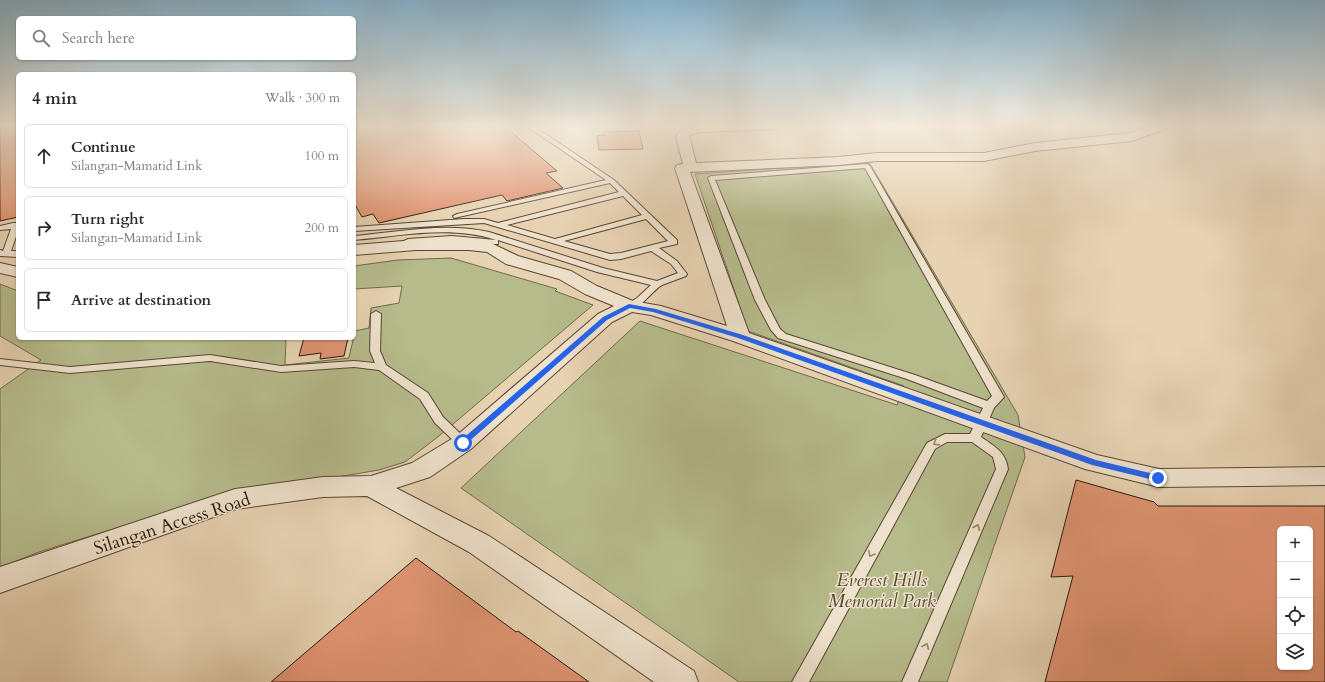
<!DOCTYPE html>
<html lang="en">
<head>
<meta charset="utf-8">
<style>
  :root { --surface:#fff; --page:#f7f7f7; --text:#2b2b33; --muted:#7c7c81; --line:#e1e1e2 }
  body { margin:0; font-family:Cardo,serif; background:var(--page); color:var(--text) }
  .controls { position:absolute; right:12px; bottom:12px; display:grid; overflow:hidden; border-radius:6px; box-shadow:0 1px 3px #0004 }
  .controls button { width:36px; height:36px; display:grid; place-items:center; padding:0; border:0; border-bottom:1px solid var(--line); background:var(--surface); color:var(--text); font:20px sans-serif }
  .stop { position:absolute; width:12px; height:12px; margin:-9px; border:3px solid #2563eb; border-radius:50%; background:#fff }
  .stop.end { background:#2563eb; border-color:#fff; box-shadow:0 1px 4px #0008 }
  .list { margin:0; padding:0; list-style:none }
  h2 { display:flex; justify-content:space-between; align-items:center; height:52px; margin:0; padding:0 16px; font-size:17px }
  h2 small { font-size:13px; font-weight:400; color:var(--muted) }
  .list li { display:grid; grid-template-columns:26px 1fr auto; gap:12px; align-items:center; box-sizing:border-box; height:64px; margin:0 8px 8px; padding:0 8px; border:1px solid var(--line); border-radius:6px }
  .list b { display:block; font-size:15px; white-space:nowrap }
  .list p { margin:0; font-size:13px; white-space:nowrap; color:var(--muted) }
  .list em { font-size:13px; font-style:normal; color:var(--muted) }
  .icon { flex:none; width:22px; height:22px; fill:none; stroke:currentColor; stroke-width:2; stroke-linecap:round; stroke-linejoin:round }
  .map { position:relative; flex:none; width:1325px; height:682px; overflow:hidden }
  .search { position:absolute; background:var(--surface); box-shadow:0 1px 3px #0004; left:16px; top:16px; width:340px; height:44px; display:flex; align-items:center; gap:10px; box-sizing:border-box; padding:0 14px; border-radius:6px; color:var(--muted); font-size:15px }
  .panel { position:absolute; background:var(--surface); box-shadow:0 1px 3px #0004; left:16px; top:72px; width:340px; height:268px; border-radius:6px }
  .map>svg:first-child { display:block }
  .green { fill:#b6bb8c; stroke:#706a4a }
  .building { fill:#e19573; stroke:#2a1809; fill-rule:evenodd }
  .lines { fill:none; stroke-linecap:round; stroke-linejoin:round }
  .service-casing { stroke:#594633; stroke-width:2 }
  .minor-casing { stroke:#594633; stroke-width:2 }
  .service { fill:#efe2cd; fill-rule:evenodd }
  .minor { fill:#efe2cd; fill-rule:evenodd }
  .oneway { stroke:#968775 }
  .route { fill:#2563eb }
  .labels { text-anchor:middle; dominant-baseline:central; stroke-width:3; stroke-linejoin:round; paint-order:stroke }
  .near-street-label { font-size:18px; fill:#2a1809; stroke:#efe2cd }
  .near-park-label { font-size:18px; font-style:italic; fill:#544930; stroke:#efe2cd }
</style>
</head>
<body>
<div class="map">
<svg width="1325" height="682" viewBox="0 0 1325 682">
  <rect width="100%" height="100%" fill="#e7d2b2"/>
  <filter id="stains"><feTurbulence type="fractalNoise" baseFrequency=".005" numOctaves="4"/><feColorMatrix values="0 0 0 0 .2 0 0 0 0 .09 0 0 0 0 .02 0 0 0 .5 -.17"/></filter>
  <radialGradient id="worn" r=".72"><stop offset=".6" stop-color="#630" stop-opacity="0"/><stop offset="1" stop-color="#630" stop-opacity=".3"/></radialGradient>
  <g class="green">
    <polygon points="869,162 1018,415 1025,457 947,682 739,682 461,488 640,321 897,405 904,386 748,331 695,174"/>
    <polygon points="451,258 557,289 555,291 593,305 439,436 405,462 379,470 325,479 249,487 42,551 0,567 0,389 41,360 0,336 0,284 18,291 18,338 286,338 285,365 349,358 355,331 369,328 371,308 399,303 402,286 354,289 354,266 398,260"/>
  </g>
  <g class="building">
    <polygon points="0,125 18,125 18,217 0,221"/>
    <polygon points="354,125 503,125 557,171 546,173 563,188 507,201 502,195 379,223 373,214 362,217 354,203"/>
    <polygon points="639,131 643,149 599,150 597,136 605,135 604,132"/>
    <polygon points="304,338 348,338 344,356 320,359 321,353 299,356"/>
    <path d="M 1076,480 L 1154,502 L 1158,506 L 1325,506 L 1325,682 L 1045,682 L 1073,576 L 1051,577 ZM 1280,529 L 1310,529 L 1310,667 L 1280,667 Z"/>
    <polygon points="416,558 516,632 518,631 589,682 271,682"/>
  </g>
  <g class="lines">
    <g class="service-casing">
      <g id="service">
        <path d="M 525,125 L 532,125 L 614,180 L 677,240 L 677,244 L 659,248 L 677,261 L 687,274 L 686,276 C 678,279 670,282 662,285 C 651,291 640,312 626,308 L 624,306 L 637,298 L 651,285 L 597,272 L 498,240 L 498,244 L 495,244 L 452,241 L 408,243 L 404,241 L 408,239 L 452,236 L 496,240 C 451,225 401,236 354,240 L 354,236 C 398,232 445,222 489,232 L 603,268 L 657,281 L 678,273 L 671,264 L 651,251 L 621,259 L 610,260 L 484,223 L 354,231 L 354,227 L 464,219 L 484,219 L 498,223 L 619,192 L 610,183 L 454,218 L 453,216 L 457,214 L 606,180 ZM 623,196 L 642,215 L 555,239 L 507,225 ZM 646,219 L 668,241 L 621,253 L 610,254 L 564,241 Z"/>
        <path d="M 867,164 L 870,166 L 1004,397 L 994,408 L 981,437 C 994,446 1006,452 1008,469 L 918,682 L 902,682 L 996,469 L 993,457 L 972,442 L 947,442 L 935,449 L 809,682 L 792,682 L 927,443 L 945,434 L 970,434 L 983,408 L 907,379 L 778,338 L 771,330 L 755,300 L 708,178 L 711,176 ZM 865,168 L 992,396 L 987,401 L 915,375 L 786,334 L 780,329 L 765,300 L 715,180 Z"/>
        <polygon points="13,223 18,223 18,231 11,251 18,251 18,257 0,256 0,250 3,251 11,229 0,230 0,226"/>
        <polygon points="376,311 381,314 380,351 386,365 428,393 443,417 467,440 469,443 467,446 459,446 435,423 420,399 379,370 354,367 281,372 210,361 70,373 0,365 0,359 70,367 210,355 281,366 354,361 375,363 370,351 371,314"/>
      </g>
    </g>
    <g class="minor-casing">
      <g id="minor">
        <polygon points="699,125 781,125 775,129 702,132 689,135 696,163 839,157 876,153 984,153 1035,143 1130,133 1153,125 1169,125 1167,128 1132,141 1035,151 984,161 876,161 839,165 690,172 749,333 1097,455 1159,469 1325,467 1325,485 1159,487 1085,469 733,341 651,315 632,312 612,322 471,449 430,477 396,488 489,536 694,671 698,682 654,682 469,552 367,496 323,497 236,509 0,593 0,567 235,489 323,477 371,476 412,463 455,437 598,314 614,306 585,294 559,279 506,264 487,252 469,250 416,250 354,255 354,245 416,240 469,240 491,243 518,256 571,271 597,286 633,301 661,306 727,326 675,168 677,165 683,164 676,137 680,130"/>
        <polygon points="0,263 18,267 18,277 0,273"/>
      </g>
    </g>
    <use href="#service" class="service"/>
    <use href="#minor" class="minor"/>
  </g>
  <defs><path id="oneway-chevron" d="M-2-3.5L2.5 0L-2 3.5" fill="none" stroke-width="1.6" stroke-linecap="round" stroke-linejoin="round"/></defs>
  <g class="oneway">
    <use href="#oneway-chevron" transform="translate(936 443) rotate(148)"/>
    <use href="#oneway-chevron" transform="translate(977 527) rotate(-67)"/>
    <use href="#oneway-chevron" transform="translate(871 554) rotate(119)"/>
    <use href="#oneway-chevron" transform="translate(926 646) rotate(-67)"/>
  </g>
  <linearGradient id="sky" x2="0" y2="1"><stop stop-color="#87b5d1"/><stop offset="0.57" stop-color="#f4ebdc"/><stop offset="1" stop-color="#f4ebdc" stop-opacity="0"/></linearGradient>
  <rect width="1325" height="220" fill="url(#sky)"/>
  <polygon class="route" points="629,304 656,309 743,335 1096,460 1158,475 1163,478 1158,481 1092,465 738,338 653,312 630,308 607,320 465,445 460,445 460,441 603,317"/>
  <g class="labels">
    <g class="near-street-label">
      <text transform="translate(172 524) rotate(-18)">Silangan Access Road</text>
    </g>
    <g class="near-park-label">
      <text x="882" y="580">Everest Hills<tspan x="882" dy="21">Memorial Park</tspan></text>
    </g>
  </g>
  <rect width="100%" height="100%" filter="url(#stains)"/>
  <rect width="100%" height="100%" fill="url(#worn)"/>
</svg>
<div class="controls">
<button>+</button>
<button>−</button>
<button><svg class="icon" aria-label="locate" viewBox="0 0 24 24"><circle cx="12" cy="12" r="6"/><path d="M12 2v4M12 18v4M2 12h4M18 12h4"/></svg></button>
<button><svg class="icon" aria-label="layers" viewBox="0 0 24 24"><path d="M12 4l9 5-9 5-9-5zM3 14l9 5 9-5"/></svg></button>
</div>
<div class="stop" style="left:463px;top:443px"></div>
<div class="stop end" style="left:1158px;top:478px"></div>
<div class="search"><svg class="icon" aria-label="search" viewBox="0 0 24 24"><circle cx="10" cy="10" r="6"/><path d="M15 15l6 6"/></svg>Search here</div>
<section class="panel">
<h2>4 min<small>Walk · 300 m</small></h2>
<ul class="list">
<li><svg class="icon" aria-label="ahead" viewBox="0 0 24 24"><path d="M12 20V5M6 11l6-6 6 6"/></svg><div><b>Continue</b><p>Silangan-Mamatid Link</p></div><em>100 m</em></li>
<li><svg class="icon" aria-label="right" viewBox="0 0 24 24"><path d="M7 20v-9h11M14 6l5 5-5 5"/></svg><div><b>Turn right</b><p>Silangan-Mamatid Link</p></div><em>200 m</em></li>
<li><svg class="icon" aria-label="arrive" viewBox="0 0 24 24"><path d="M6 21V4h12l-3 4 3 4H6"/></svg><div><b>Arrive at destination</b></div></li>
</ul>
</section>
</div>
</body>
</html>
